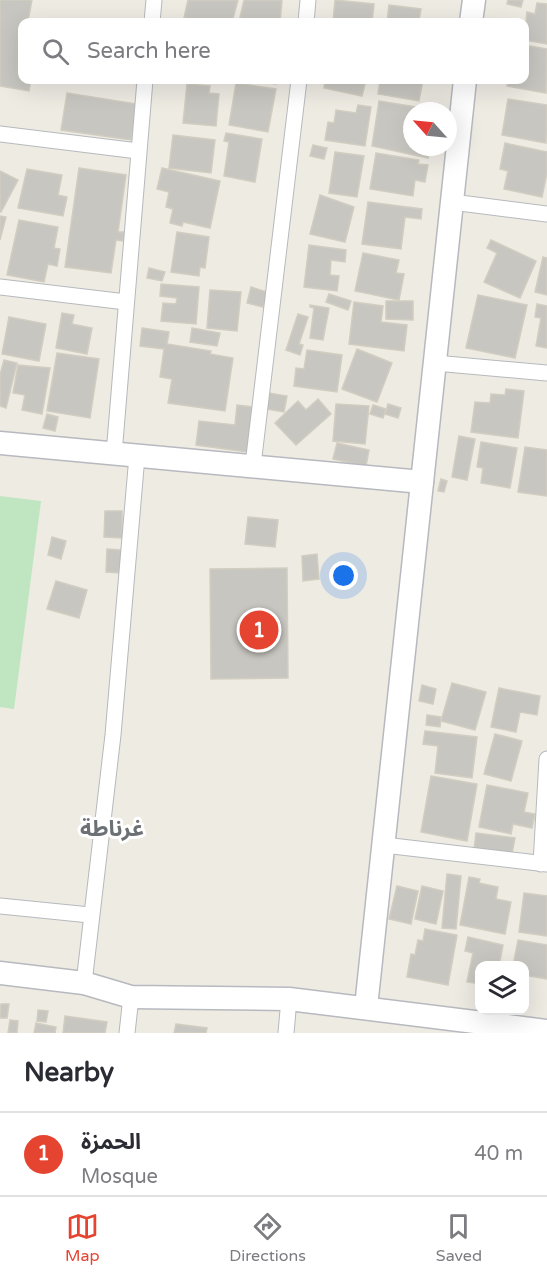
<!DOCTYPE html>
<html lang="en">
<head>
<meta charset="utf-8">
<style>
  :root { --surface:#fff; --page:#f7f7f7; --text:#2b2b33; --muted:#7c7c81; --line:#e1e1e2; --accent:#e54431 }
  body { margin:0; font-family:"Varela Round","Noto Sans Arabic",sans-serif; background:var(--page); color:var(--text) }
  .controls { position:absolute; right:18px; bottom:18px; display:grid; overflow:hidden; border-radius:12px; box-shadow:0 6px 24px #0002 }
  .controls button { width:54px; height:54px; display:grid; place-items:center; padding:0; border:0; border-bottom:2px solid var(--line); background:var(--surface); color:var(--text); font:30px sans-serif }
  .compass { position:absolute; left:403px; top:102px; width:54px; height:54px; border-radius:50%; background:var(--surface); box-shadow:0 6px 24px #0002; rotate:297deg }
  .you { position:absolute; left:344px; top:576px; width:21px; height:21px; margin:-15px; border:4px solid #fff; border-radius:50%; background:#1a73e8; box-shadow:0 0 0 9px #1a73e833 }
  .badge { display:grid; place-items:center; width:39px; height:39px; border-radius:50%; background:var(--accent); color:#fff; font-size:20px; font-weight:700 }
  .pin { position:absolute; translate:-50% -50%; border:3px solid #fff; box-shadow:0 2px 6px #0006 }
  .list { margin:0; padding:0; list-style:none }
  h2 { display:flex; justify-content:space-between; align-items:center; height:78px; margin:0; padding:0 24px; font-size:26px }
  h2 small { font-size:20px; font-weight:400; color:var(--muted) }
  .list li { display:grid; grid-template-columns:39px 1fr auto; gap:18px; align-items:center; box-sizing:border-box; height:84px; padding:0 24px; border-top:2px solid var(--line) }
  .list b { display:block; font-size:22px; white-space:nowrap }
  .list p { margin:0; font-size:20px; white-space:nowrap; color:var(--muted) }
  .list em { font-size:20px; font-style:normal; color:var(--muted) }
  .icon { flex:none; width:33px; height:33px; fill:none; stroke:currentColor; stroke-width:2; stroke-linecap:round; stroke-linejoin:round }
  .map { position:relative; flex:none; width:547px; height:1033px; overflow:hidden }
  .search { position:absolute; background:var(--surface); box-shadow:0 6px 24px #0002; left:18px; right:18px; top:18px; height:66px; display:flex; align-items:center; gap:15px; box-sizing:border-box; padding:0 21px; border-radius:12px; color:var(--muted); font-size:22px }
  .sheet { height:162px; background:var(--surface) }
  nav { display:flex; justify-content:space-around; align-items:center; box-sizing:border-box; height:84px; border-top:2px solid var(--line); background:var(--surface); font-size:16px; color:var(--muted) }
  nav a { display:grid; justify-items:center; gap:3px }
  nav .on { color:var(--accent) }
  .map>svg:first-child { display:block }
  .green { fill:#c0e5c1 }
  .building { fill:#c8c6c0; stroke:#d2cdc1; stroke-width:1.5 }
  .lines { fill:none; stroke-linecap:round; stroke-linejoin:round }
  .street-casing { stroke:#b6b9bd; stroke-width:17 }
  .secondary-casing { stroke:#b7b9bf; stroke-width:25 }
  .street { stroke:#fff; stroke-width:15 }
  .secondary { stroke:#fff; stroke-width:22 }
  .labels { text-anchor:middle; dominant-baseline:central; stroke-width:6; stroke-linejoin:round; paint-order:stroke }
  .neighbourhood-label { font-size:22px; font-weight:bold; fill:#6c7175; stroke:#fff }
</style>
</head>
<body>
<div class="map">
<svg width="547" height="1033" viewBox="0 0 547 1033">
  <rect width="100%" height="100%" fill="#eeebe3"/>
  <polygon class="green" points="0,496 41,501 14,709 0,707"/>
  <g class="building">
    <polygon points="0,0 32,0 28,21 37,22 22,22 22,80 31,80 29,91 0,86"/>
    <polygon points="188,0 238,0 232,22 202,22 184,18"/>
    <polygon points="244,0 282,0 280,22 239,22"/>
    <polygon points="335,0 374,4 372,22 333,22"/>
    <polygon points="508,0 523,0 521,7 507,4"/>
    <polygon points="537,3 547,4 547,44 524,40 527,12 535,14"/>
    <polygon points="389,5 421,9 419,21 431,22 387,22"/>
    <polygon points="524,45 547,49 546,93 507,86 508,80 524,80"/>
    <polygon points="248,80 276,80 276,84"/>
    <polygon points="325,80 366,80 362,96 324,88"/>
    <polygon points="380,80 423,80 419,101 378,94"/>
    <polygon points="236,83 276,89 268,132 229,125"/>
    <polygon points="187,84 210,86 209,93 219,94 216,126 183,123"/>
    <polygon points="67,93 137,104 131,140 61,130"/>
    <polygon points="508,99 547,105 546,143 502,135"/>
    <polygon points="379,101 435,110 412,111 412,147 430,147 428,158 372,146"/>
    <polygon points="358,105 371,107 365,146 325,140 328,122 334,123 336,110 356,113"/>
    <polygon points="226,133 262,139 255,182 224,176 229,142 224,141"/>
    <polygon points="173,135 215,140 211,173 169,168"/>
    <polygon points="505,143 547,152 547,173 542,197 504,189 508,171 500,169"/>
    <polygon points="313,145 327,148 324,159 310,156"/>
    <polygon points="335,152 364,156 357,197 329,193"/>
    <polygon points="376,153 419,160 418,164 428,165 425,182 415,180 413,196 370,189"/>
    <polygon points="79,168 126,175 118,232 124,232 123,241 116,240 111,273 65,267"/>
    <polygon points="162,168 220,181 210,228 183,222 182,226 170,223 173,209 166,207 169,192 157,189"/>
    <polygon points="27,169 62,175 58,195 67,197 63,216 18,208"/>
    <polygon points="0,171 18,180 1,212 0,211"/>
    <polygon points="320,195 354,207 345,242 310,234"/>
    <polygon points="368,202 422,209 421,219 405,217 401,249 362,244"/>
    <polygon points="0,216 6,217 0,240"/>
    <polygon points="19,220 58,227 54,248 60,249 57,266 48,264 44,282 7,275"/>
    <polygon points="177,232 209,237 205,268 200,267 199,276 171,272"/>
    <polygon points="491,240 536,261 520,298 484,282 497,253 487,248"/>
    <polygon points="309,245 346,250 345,262 331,260 330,275 339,276 337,291 304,287"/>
    <polygon points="363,253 399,260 396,273 404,274 399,300 355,291"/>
    <polygon points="543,257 547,258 547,295 535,292"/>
    <polygon points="149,268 165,272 162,281 147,278"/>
    <polygon points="161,284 199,287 196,324 161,321 163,303 176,304 177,298 160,296"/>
    <polygon points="251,287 267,292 263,307 247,303"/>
    <polygon points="210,290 241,292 237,331 207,328"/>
    <polygon points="329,294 351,301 348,310 326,302"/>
    <polygon points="478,295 527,305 515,358 466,348"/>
    <polygon points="386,301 413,301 413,320 386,319"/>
    <polygon points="354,302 383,306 381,322 407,325 404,351 349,344"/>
    <polygon points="537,304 547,306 547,348 536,346 541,318 535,317"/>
    <polygon points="310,305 329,308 323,340 310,338 314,308 310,307"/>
    <polygon points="62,313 74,315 72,324 92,328 87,354 56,348"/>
    <polygon points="298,314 308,317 299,344 303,345 300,355 286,350"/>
    <polygon points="9,317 46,324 39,361 2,354"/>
    <polygon points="142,328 169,332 167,344 211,351 210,354 233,358 225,411 168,403 172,379 160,377 164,349 140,346"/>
    <polygon points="192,328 220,333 217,346 190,342"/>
    <polygon points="357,349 392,363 377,402 342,389"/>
    <polygon points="307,350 342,355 337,392 294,386 296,368 304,369"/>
    <polygon points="57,353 99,359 90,418 47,411"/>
    <polygon points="4,360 17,363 6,408 0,406 0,375"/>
    <polygon points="18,365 50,368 42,414 22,410 25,395 13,393"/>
    <polygon points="506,389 524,391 518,438 471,432 475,402 490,403 491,394 505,395"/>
    <polygon points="269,393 287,396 284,412 266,409"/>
    <polygon points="318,399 331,414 296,445 275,423 298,401 306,410"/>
    <polygon points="336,404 369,406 365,444 333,441"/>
    <polygon points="388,404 401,408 398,418 385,414"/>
    <polygon points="237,405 253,407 247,452 196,445 199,421 235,425"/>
    <polygon points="373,405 386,409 383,418 370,414"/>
    <polygon points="47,414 58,417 55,431 43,428"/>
    <polygon points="459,436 475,439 467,480 452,477"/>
    <polygon points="481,442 517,448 510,488 481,483 483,468 477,467"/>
    <polygon points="337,443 369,450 366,466 333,459"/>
    <polygon points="525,447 547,450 547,496 518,492"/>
    <polygon points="441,479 447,481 444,492 438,491"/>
    <polygon points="105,511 122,511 122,538 104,537"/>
    <polygon points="248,517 278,520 275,547 245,544"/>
    <polygon points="52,537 66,541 61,559 48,555"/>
    <polygon points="107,549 122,550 121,573 106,572"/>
    <polygon points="317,554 319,579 303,581 302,556"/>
    <polygon points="287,568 288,678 211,679 210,569"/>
    <polygon points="56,581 87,590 79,618 47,609"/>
    <polygon points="452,683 486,692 475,730 441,721"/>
    <polygon points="422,685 436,689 433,704 419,701"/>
    <polygon points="499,688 540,696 537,715 520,712 516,732 491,727"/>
    <polygon points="427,715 441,717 440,727 426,725"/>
    <polygon points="425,731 477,737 472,778 435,773 438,746 423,744"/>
    <polygon points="495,734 522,741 511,781 484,774"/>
    <polygon points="431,776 477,784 467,841 421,832"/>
    <polygon points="487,785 528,793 524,812 535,814 532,828 513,824 511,834 479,827"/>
    <polygon points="476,833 515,838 512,854 474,849"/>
    <polygon points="447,874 461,876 456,929 442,928"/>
    <polygon points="469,877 480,879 479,883 498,887 496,899 511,902 505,934 460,925"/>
    <polygon points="397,886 418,891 411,924 389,919"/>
    <polygon points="422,886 443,891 436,924 415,919"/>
    <polygon points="524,893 547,896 547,936 519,932"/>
    <polygon points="425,929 457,935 448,985 407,977 411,954 415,955 418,940 423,941"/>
    <polygon points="468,937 503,945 499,966 480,966 480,984 467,982 473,953 465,951"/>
    <polygon points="518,940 547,945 547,979 524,975 524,966 513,966"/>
    <polygon points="1,1004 9,1004 7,1018 0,1018"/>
    <polygon points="38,1010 48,1011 46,1022 37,1021"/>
    <polygon points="65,1016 107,1022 105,1033 63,1033"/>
    <polygon points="10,1020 18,1021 17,1033 8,1033"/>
    <polygon points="36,1023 56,1027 55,1033 34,1033"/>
    <polygon points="176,1024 207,1028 206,1033 174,1033"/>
  </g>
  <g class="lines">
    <g class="street-casing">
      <g id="street">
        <polyline points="152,22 154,0"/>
        <polyline points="306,22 308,0"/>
        <polyline points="0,134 138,151"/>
        <polyline points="452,202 547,214"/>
        <polyline points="0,287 126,302"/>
        <polyline points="435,363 547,373"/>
        <polyline points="114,454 145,80"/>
        <polyline points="253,465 299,80"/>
        <polyline points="384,845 547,864"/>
        <polyline points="541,864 547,759"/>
        <polyline points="0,906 90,915"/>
        <polyline points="84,983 113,735 137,456"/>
        <polyline points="127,1033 131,997"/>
        <polyline points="286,1033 289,999"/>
      </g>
    </g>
    <g class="secondary-casing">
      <g id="secondary">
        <polyline points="471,22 474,0"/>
        <polyline points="0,443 422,482"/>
        <polyline points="0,973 84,983 131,997 289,999 547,1031"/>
        <polyline points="366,1007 465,80"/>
      </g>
    </g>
    <use href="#street" class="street"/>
    <use href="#secondary" class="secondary"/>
  </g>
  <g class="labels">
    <g class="neighbourhood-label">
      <text x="112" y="829">غرناطة</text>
    </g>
  </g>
</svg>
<div class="controls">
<button><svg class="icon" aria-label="layers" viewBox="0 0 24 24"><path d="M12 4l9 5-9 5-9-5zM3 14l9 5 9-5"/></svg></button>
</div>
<svg class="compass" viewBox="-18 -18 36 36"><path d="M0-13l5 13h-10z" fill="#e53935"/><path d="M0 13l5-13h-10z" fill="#7c7c81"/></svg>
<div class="you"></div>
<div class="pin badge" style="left:259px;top:630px">1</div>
<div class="search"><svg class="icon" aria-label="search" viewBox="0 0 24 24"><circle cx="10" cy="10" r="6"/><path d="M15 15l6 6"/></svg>Search here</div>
</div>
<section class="sheet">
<h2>Nearby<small></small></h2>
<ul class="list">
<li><span class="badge">1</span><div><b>الحمزة</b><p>Mosque</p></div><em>40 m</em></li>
</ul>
</section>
<nav>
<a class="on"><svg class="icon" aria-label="map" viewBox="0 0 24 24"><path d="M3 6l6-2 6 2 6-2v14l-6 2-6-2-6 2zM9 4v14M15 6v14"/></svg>Map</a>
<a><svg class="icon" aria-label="directions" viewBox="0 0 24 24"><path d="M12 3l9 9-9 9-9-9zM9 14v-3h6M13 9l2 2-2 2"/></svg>Directions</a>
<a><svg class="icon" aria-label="saved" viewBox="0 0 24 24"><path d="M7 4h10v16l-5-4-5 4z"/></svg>Saved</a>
</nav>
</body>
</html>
